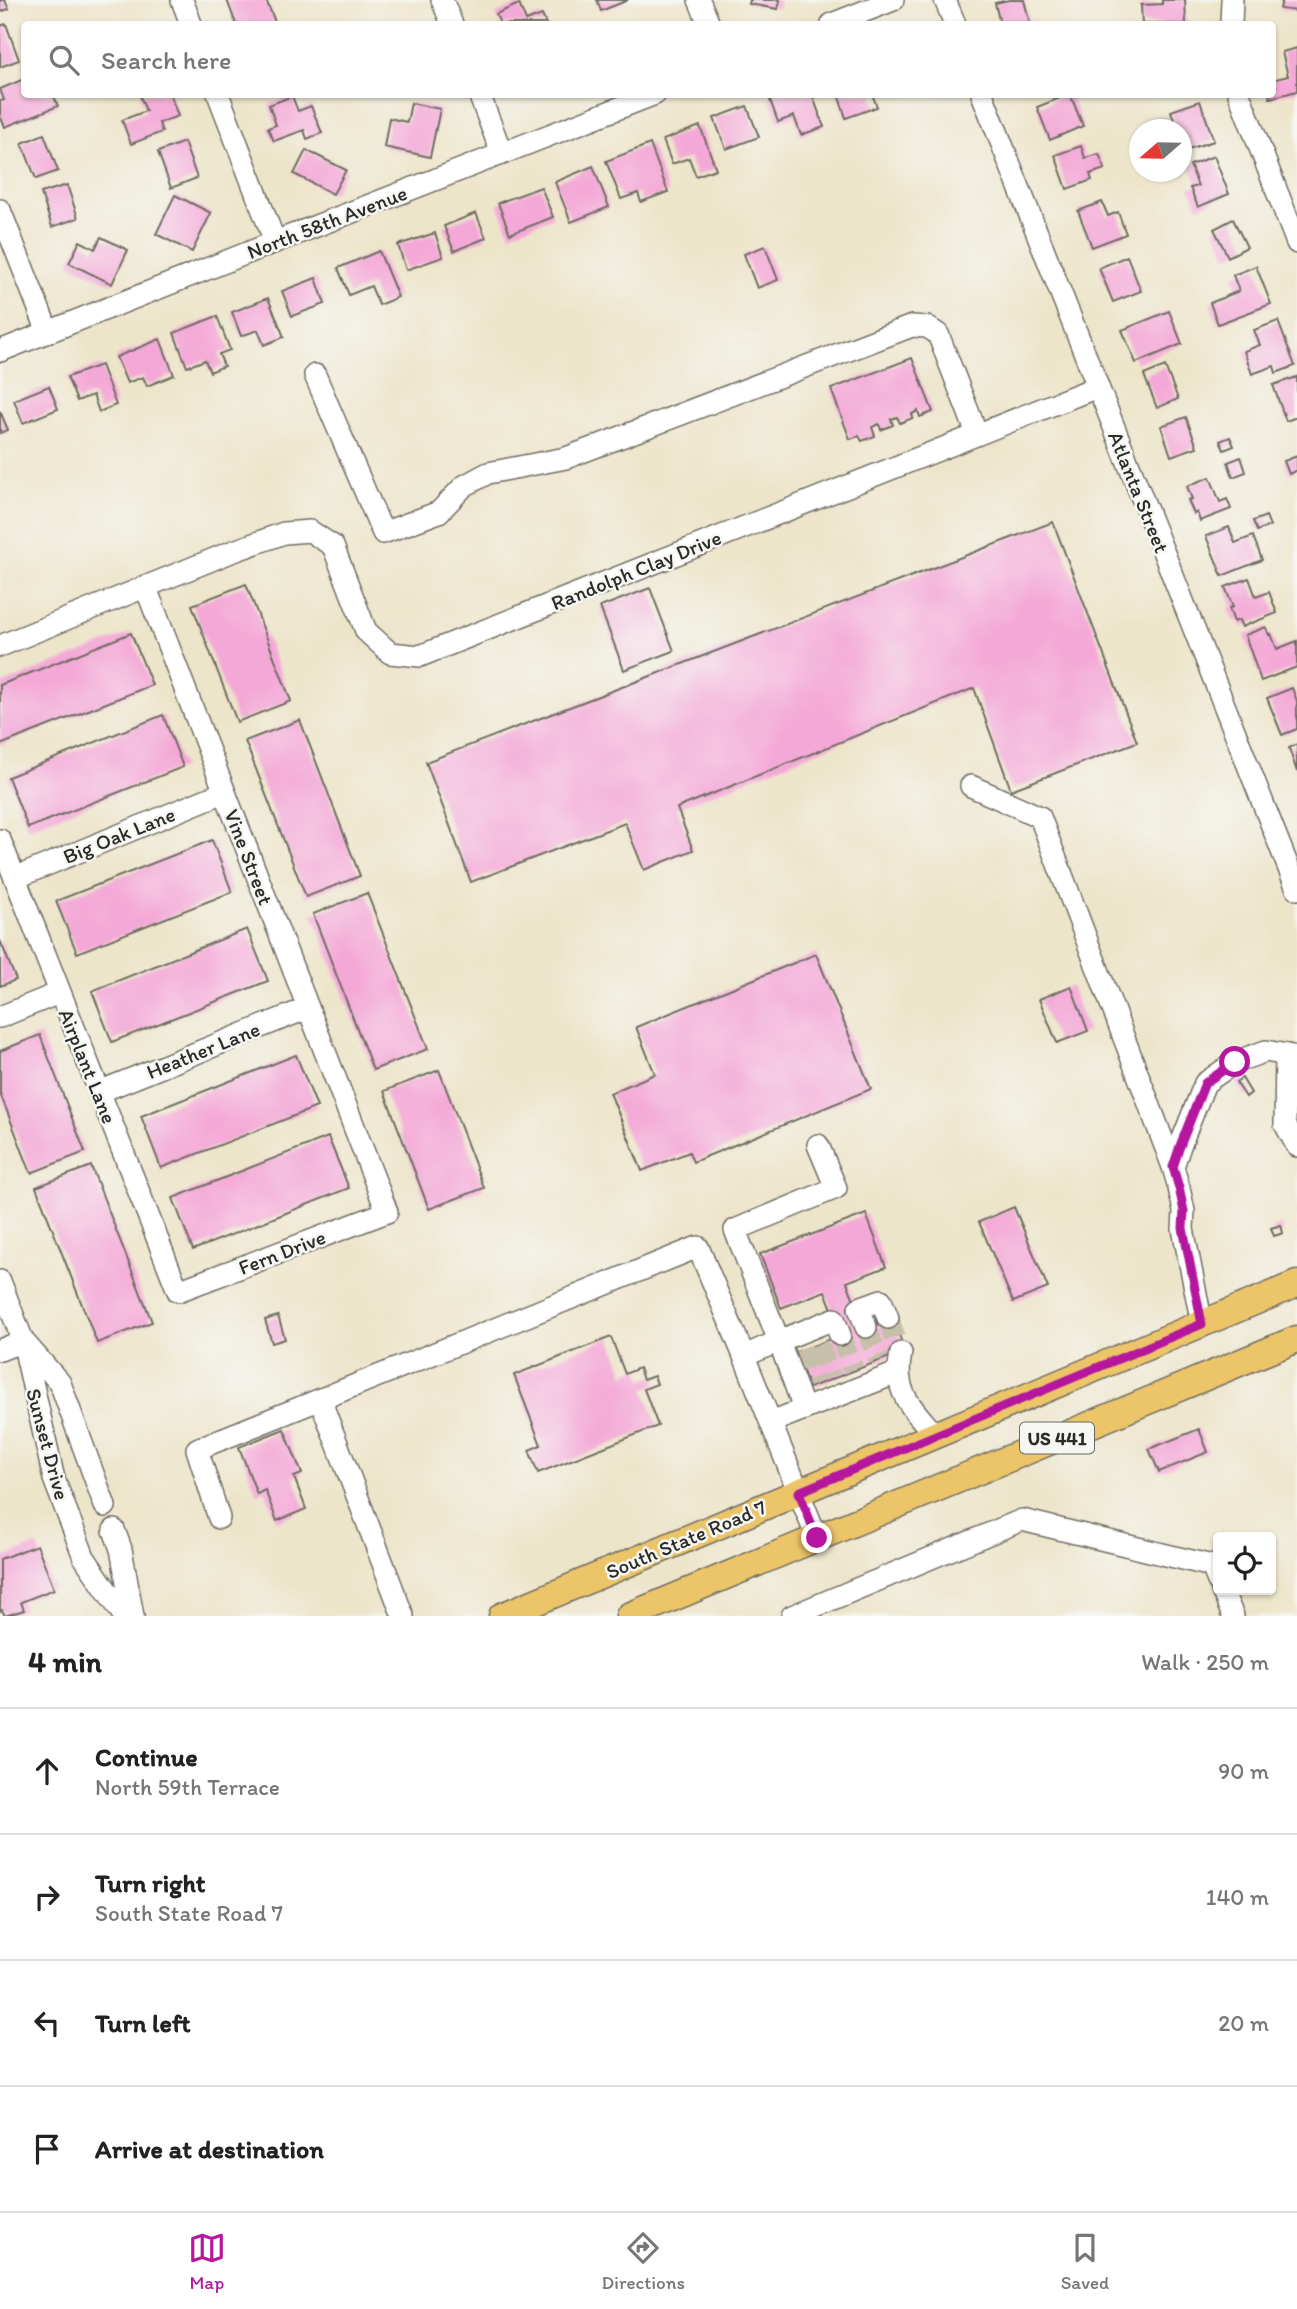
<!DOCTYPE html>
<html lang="en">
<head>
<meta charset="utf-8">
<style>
  :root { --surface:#fff; --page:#f6f6f6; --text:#222; --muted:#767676; --line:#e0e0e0; --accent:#b5179e }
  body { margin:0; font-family:Itim,sans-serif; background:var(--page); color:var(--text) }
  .controls { position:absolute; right:21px; bottom:21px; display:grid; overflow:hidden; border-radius:7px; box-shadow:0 2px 5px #0004 }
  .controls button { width:63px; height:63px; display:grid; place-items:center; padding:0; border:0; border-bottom:2px solid var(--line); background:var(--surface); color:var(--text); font:35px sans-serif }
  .compass { position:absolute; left:1129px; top:119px; width:63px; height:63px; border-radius:50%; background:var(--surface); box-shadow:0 2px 5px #0004; rotate:250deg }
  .stop { position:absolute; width:21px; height:21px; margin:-16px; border:5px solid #b5179e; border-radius:50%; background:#fff }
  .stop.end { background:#b5179e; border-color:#fff; box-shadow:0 2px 7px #0008 }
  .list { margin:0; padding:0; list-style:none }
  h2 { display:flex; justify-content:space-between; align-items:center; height:91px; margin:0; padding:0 28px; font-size:30px }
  h2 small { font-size:23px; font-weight:400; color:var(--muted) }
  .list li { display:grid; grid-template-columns:46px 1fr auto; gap:21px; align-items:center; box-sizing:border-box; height:126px; padding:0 28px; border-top:2px solid var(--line) }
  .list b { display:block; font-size:26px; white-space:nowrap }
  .list p { margin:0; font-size:23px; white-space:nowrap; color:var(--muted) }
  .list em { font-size:23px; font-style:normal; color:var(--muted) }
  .icon { flex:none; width:38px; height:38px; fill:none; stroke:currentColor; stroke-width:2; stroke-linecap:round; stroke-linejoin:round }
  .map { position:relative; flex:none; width:1297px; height:1616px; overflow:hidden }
  .search { position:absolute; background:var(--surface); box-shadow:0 2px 5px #0004; left:21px; right:21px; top:21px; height:77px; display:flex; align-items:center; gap:18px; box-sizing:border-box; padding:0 24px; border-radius:7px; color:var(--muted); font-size:26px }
  .sheet { height:595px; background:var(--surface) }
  nav { display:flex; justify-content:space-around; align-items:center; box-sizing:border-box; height:98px; border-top:2px solid var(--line); background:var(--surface); font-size:19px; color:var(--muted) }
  nav a { display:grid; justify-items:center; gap:4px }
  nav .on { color:var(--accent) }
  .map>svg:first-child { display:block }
  .building { fill:#f4a8d7 }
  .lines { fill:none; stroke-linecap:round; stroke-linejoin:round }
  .minor-tunnel { stroke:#c6c0aa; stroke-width:21; stroke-dasharray:21 10; stroke-linecap:butt }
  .minor-casing { stroke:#6f6c63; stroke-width:24 }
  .major-casing { stroke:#6f6c63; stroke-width:29 }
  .minor { stroke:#fff; stroke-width:21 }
  .major { stroke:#edc569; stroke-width:26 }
  .route { stroke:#b5179e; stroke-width:9 }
  .labels { text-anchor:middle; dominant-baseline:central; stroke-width:5; stroke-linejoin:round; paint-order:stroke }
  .shield { fill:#f6f6f2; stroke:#686867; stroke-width:2 }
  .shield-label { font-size:19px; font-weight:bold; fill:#2b2b2b }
  .street-label { font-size:21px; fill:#2b2b2b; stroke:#f6f6f2 }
</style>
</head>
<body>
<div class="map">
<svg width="1297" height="1616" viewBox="0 0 1297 1616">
  <rect width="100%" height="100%" fill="#f6f6f2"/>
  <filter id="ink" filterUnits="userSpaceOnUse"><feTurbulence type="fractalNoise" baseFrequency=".0143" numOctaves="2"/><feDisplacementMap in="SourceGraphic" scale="14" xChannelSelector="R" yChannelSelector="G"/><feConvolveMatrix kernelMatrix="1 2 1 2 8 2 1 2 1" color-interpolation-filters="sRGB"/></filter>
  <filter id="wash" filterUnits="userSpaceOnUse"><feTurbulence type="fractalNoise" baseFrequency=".00686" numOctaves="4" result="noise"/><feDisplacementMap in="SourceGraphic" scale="28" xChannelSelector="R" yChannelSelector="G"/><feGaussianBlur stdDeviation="1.57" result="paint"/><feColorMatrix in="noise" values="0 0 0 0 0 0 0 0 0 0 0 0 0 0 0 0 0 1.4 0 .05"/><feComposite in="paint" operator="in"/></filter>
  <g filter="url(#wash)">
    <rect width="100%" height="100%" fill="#ede5ca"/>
    <g id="blocks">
      <g class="building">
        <polygon points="0,0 5,0 9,9 0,12"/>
        <polygon points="227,0 266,0 276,24 236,24"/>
        <polygon points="597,0 628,0 601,11"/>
        <polygon points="750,0 780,0 778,9 749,4"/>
        <polygon points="1009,0 1024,0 1030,24 1000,24 995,3"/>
        <polygon points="1162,0 1185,0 1186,24 1142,24 1141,5 1162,4"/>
        <polygon points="1282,0 1297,0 1297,11 1280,9"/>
        <polygon points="519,4 526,21 542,15 546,24 500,24 496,14"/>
        <polygon points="6,24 19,60 0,67 0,26"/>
        <polygon points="1297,48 1297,91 1270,98 1269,94 1272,94 1272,80 1288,76 1282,52"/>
        <polygon points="24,79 24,94 53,94 58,106 5,127 0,116 0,101 4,100 0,89"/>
        <polygon points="143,94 170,94 178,116 159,123 162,132 131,144 122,120 146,111 140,96"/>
        <polygon points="777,94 812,94 824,127 801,135 794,116 778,122 769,97"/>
        <polygon points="838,94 872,94 877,107 846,118"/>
        <polygon points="1070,94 1083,126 1050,140 1037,107"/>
        <polygon points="292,96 298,111 311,106 322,133 307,139 304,130 274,141 268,128 276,125 269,105"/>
        <polygon points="1200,101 1214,141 1182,151 1182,130 1166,130 1176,126 1171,111"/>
        <polygon points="411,103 440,109 430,157 384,147 389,118 407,122"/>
        <polygon points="747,106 759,137 726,149 714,118"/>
        <polygon points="700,126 716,169 696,176 689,158 672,164 663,140"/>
        <polygon points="44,134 58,171 36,179 22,143"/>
        <polygon points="184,142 197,178 171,188 158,152"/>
        <polygon points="650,144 668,192 641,202 638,193 621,199 606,161"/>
        <polygon points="1081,146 1085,158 1099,154 1105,169 1090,174 1092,180 1067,189 1055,155"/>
        <polygon points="306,150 346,170 333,194 294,174"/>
        <polygon points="1214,156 1229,194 1198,207 1190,188 1198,186 1190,165"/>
        <polygon points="593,166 609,207 571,222 555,182"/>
        <polygon points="67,185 78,218 52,227 41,193"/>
        <polygon points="541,187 553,217 510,234 498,203"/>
        <polygon points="175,195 211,213 192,252 156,234"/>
        <polygon points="1102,202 1108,216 1118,212 1126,234 1092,247 1078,211"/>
        <polygon points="476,213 486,238 454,251 444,226"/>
        <polygon points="1233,219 1247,247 1228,257 1214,229"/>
        <polygon points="435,233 443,257 406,270 398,245"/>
        <polygon points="101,237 128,250 112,284 69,263 80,241 95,249"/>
        <polygon points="765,246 778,280 757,288 744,254"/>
        <polygon points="379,251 398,297 379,305 371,286 349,295 338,268"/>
        <polygon points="1127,256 1141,291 1113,302 1099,268"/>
        <polygon points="1256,266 1271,304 1218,324 1210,303 1239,291 1233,275"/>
        <polygon points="316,278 325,304 292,316 282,291"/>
        <polygon points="268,298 284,337 264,345 258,330 241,336 232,312"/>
        <polygon points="1169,311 1182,344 1136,363 1122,330"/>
        <polygon points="217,316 230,350 219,354 224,366 210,372 205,360 187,367 174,333"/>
        <polygon points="1278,321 1295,366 1276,373 1274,366 1252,374 1244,351 1260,345 1254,330"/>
        <polygon points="160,339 174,375 147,386 143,377 127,383 116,357"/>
        <polygon points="912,358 933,412 920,417 918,411 912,414 913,418 900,423 897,417 891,419 893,425 881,430 879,424 872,427 875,436 862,441 859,436 850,439 831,389"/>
        <polygon points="101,365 116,405 99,412 93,395 77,401 67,377"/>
        <polygon points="1165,366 1178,399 1157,408 1144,375"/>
        <polygon points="1297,377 1297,417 1286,421 1273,385"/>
        <polygon points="49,386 58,409 23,423 14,400"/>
        <polygon points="0,411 8,430 0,433"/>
        <polygon points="1186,417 1197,447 1171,456 1161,426"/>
        <polygon points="1230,437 1234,446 1224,450 1220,441"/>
        <polygon points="1297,456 1297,470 1289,474 1284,461"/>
        <polygon points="1241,457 1246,472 1233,477 1228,462"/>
        <polygon points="1210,477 1220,502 1227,499 1231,509 1200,521 1197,512 1194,514 1188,500 1192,499 1187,486"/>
        <polygon points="1266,516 1270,526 1257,531 1253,521"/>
        <polygon points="1053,522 1137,742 1011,790 974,688 677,808 693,850 644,870 625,823 471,882 426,762"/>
        <polygon points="1229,527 1235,543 1253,536 1262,560 1222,576 1206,536"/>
        <polygon points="1249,578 1256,597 1269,592 1277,613 1242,627 1239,620 1234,622 1229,608 1233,607 1225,587"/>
        <polygon points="246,584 291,701 237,722 192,605"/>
        <polygon points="650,588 674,651 624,670 600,607"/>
        <polygon points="1266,627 1269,635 1271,634 1277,649 1297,641 1297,667 1261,681 1245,635"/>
        <polygon points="131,633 152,685 0,745 0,685"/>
        <polygon points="1292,688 1297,701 1297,729 1282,735 1267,698"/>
        <polygon points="163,715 183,767 28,828 8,777"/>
        <polygon points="300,720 360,876 306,897 245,741"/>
        <polygon points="1297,744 1297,772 1289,748"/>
        <polygon points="212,840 232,892 77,953 56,901"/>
        <polygon points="367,893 428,1049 373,1070 313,914"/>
        <polygon points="247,929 268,981 112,1042 92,991"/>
        <polygon points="0,940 16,980 0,986"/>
        <polygon points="816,954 871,1089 693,1162 689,1152 642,1171 610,1093 655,1074 636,1027"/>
        <polygon points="1071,986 1088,1031 1057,1043 1039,999"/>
        <polygon points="40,1035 85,1152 31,1173 0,1093 0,1051"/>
        <polygon points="296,1055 317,1107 161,1168 141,1116"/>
        <polygon points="439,1070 484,1188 429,1209 384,1091"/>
        <polygon points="1242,1078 1251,1093 1246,1097 1236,1082"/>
        <polygon points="328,1137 349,1188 193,1250 173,1198"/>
        <polygon points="91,1166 152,1322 97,1343 36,1187"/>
        <polygon points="1014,1207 1048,1288 1013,1302 979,1222"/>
        <polygon points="866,1214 886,1267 847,1282 864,1326 892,1316 905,1351 809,1388 796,1352 842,1335 825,1291 781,1308 760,1254"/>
        <polygon points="1281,1225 1283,1233 1274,1236 1271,1228"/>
        <polygon points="278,1316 285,1339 272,1343 265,1320"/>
        <polygon points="611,1337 625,1374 639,1368 643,1380 654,1376 657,1384 644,1389 658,1426 538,1473 529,1450 541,1445 514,1375"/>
        <polygon points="284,1429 302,1474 294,1477 306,1509 277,1521 265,1490 257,1494 239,1447"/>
        <polygon points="1199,1429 1208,1452 1159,1472 1149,1449"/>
        <polygon points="37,1545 54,1589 21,1602 24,1610 5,1616 2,1610 0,1611 0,1559"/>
      </g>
    </g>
  </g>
  <g filter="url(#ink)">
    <use href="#blocks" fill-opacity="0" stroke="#6f6c63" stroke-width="2"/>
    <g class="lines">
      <g class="minor-tunnel">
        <polyline points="888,1318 901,1353"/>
        <polyline points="866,1327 879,1360"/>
        <polyline points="840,1335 853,1369"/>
        <polyline points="818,1344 831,1377"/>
        <polyline points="802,1349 816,1384"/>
      </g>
      <g class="minor-casing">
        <g id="minor">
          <polyline points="182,0 191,24"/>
          <polyline points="442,0 452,24"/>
          <polyline points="699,0 709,24"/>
          <polyline points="945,0 955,24"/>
          <polyline points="832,24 893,0"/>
          <polyline points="1231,24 1232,0"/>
          <polyline points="218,94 275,242"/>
          <polyline points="479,94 502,154"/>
          <polyline points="982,94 1297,889"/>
          <polyline points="1239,94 1297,243"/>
          <polyline points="0,210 48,332"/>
          <polyline points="0,351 275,242 655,94"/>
          <polyline points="315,375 383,533 439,512 464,486 488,473 566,458 912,326 927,327 938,334 977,434"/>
          <polyline points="0,646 231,552 284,533 310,531 333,546 366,631 390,653 420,656 1097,387"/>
          <polyline points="971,786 1040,817 1173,1167"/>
          <polyline points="0,840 178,1291 387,1212 146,588"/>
          <polyline points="15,878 224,792"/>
          <polyline points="0,1017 59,993"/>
          <polyline points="1286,1055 1285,1124 1297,1146"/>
          <polyline points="99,1092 308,1008"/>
          <polyline points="818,1145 836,1188 735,1230 779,1341 834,1319 840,1335"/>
          <polyline points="0,1281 23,1341 54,1479 84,1557 124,1616"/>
          <polyline points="1202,1324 1183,1229 1184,1211 1179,1188 1173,1167 1180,1146 1205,1083 1235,1062 1266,1051 1297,1057"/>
          <polyline points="866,1327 859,1308 881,1300 888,1318"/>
          <polyline points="24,1342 60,1383 105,1506"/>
          <polyline points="0,1350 23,1341"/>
          <path d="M 901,1353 C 893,1393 911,1406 934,1434"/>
          <polyline points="744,1356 779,1341 804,1409"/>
          <polyline points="320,1399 403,1616"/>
          <polyline points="771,1422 897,1373"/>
          <polyline points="219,1518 197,1449 698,1247 744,1356 817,1538"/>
          <polyline points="114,1530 121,1549 133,1616"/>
          <polyline points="1222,1590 1233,1616"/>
          <polyline points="792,1616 1022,1520 1212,1566 1218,1581"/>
        </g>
      </g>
      <g class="major-casing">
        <g id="major">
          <polyline points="502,1616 1297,1284"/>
          <polyline points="629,1616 1297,1339"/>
        </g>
      </g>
      <use href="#minor" class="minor"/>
      <use href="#major" class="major"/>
    </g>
  </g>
  <g class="lines" filter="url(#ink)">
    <polyline class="route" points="817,1538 799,1492 1202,1324 1183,1228 1184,1211 1179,1188 1173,1167 1180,1146 1205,1083 1235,1062"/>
  </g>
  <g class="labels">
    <rect class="shield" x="1020" y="1422.5" width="74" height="31" rx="5"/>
    <g class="shield-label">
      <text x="1057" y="1438">US 441</text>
    </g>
    <g class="street-label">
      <text transform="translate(327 222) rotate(-21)">North 58th Avenue</text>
      <text transform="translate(1139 492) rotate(68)">Atlanta Street</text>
      <text transform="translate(636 570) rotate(-22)">Randolph Clay Drive</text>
      <text transform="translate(119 835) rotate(-22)">Big Oak Lane</text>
      <text transform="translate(249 857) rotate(69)">Vine Street</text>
      <text transform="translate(203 1050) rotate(-22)">Heather Lane</text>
      <text transform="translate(88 1066) rotate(68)">Airplant Lane</text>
      <text transform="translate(282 1252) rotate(-21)">Fern Drive</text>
      <text transform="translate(48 1444) rotate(75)">Sunset Drive</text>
      <text transform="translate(686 1539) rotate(-23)">South State Road 7</text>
    </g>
  </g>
</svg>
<div class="controls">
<button><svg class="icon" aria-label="locate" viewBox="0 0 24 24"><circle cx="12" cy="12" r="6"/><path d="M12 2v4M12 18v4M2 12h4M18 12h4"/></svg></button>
</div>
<svg class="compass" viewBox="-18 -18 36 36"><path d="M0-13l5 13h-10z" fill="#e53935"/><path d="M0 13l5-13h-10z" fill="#767676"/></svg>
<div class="stop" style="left:1235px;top:1062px"></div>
<div class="stop end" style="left:817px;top:1538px"></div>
<div class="search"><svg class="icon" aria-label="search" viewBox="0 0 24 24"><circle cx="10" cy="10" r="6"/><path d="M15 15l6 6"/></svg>Search here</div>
</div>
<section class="sheet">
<h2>4 min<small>Walk · 250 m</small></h2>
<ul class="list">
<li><svg class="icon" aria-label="ahead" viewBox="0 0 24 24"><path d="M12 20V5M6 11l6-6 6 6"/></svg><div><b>Continue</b><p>North 59th Terrace</p></div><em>90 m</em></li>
<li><svg class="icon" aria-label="right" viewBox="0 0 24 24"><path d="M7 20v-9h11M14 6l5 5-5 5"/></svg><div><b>Turn right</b><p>South State Road 7</p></div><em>140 m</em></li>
<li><svg class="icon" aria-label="left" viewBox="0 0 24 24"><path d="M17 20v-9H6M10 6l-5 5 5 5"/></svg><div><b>Turn left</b></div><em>20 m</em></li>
<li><svg class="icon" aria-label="arrive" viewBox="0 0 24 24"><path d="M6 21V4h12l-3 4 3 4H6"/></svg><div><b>Arrive at destination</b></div></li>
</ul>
</section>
<nav>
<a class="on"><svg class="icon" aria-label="map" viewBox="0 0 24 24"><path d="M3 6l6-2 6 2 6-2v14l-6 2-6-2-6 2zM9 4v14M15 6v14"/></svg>Map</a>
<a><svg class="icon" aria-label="directions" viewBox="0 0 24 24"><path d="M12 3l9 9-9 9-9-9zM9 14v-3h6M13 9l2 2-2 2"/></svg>Directions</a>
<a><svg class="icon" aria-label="saved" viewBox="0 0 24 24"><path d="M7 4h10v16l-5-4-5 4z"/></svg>Saved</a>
</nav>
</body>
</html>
